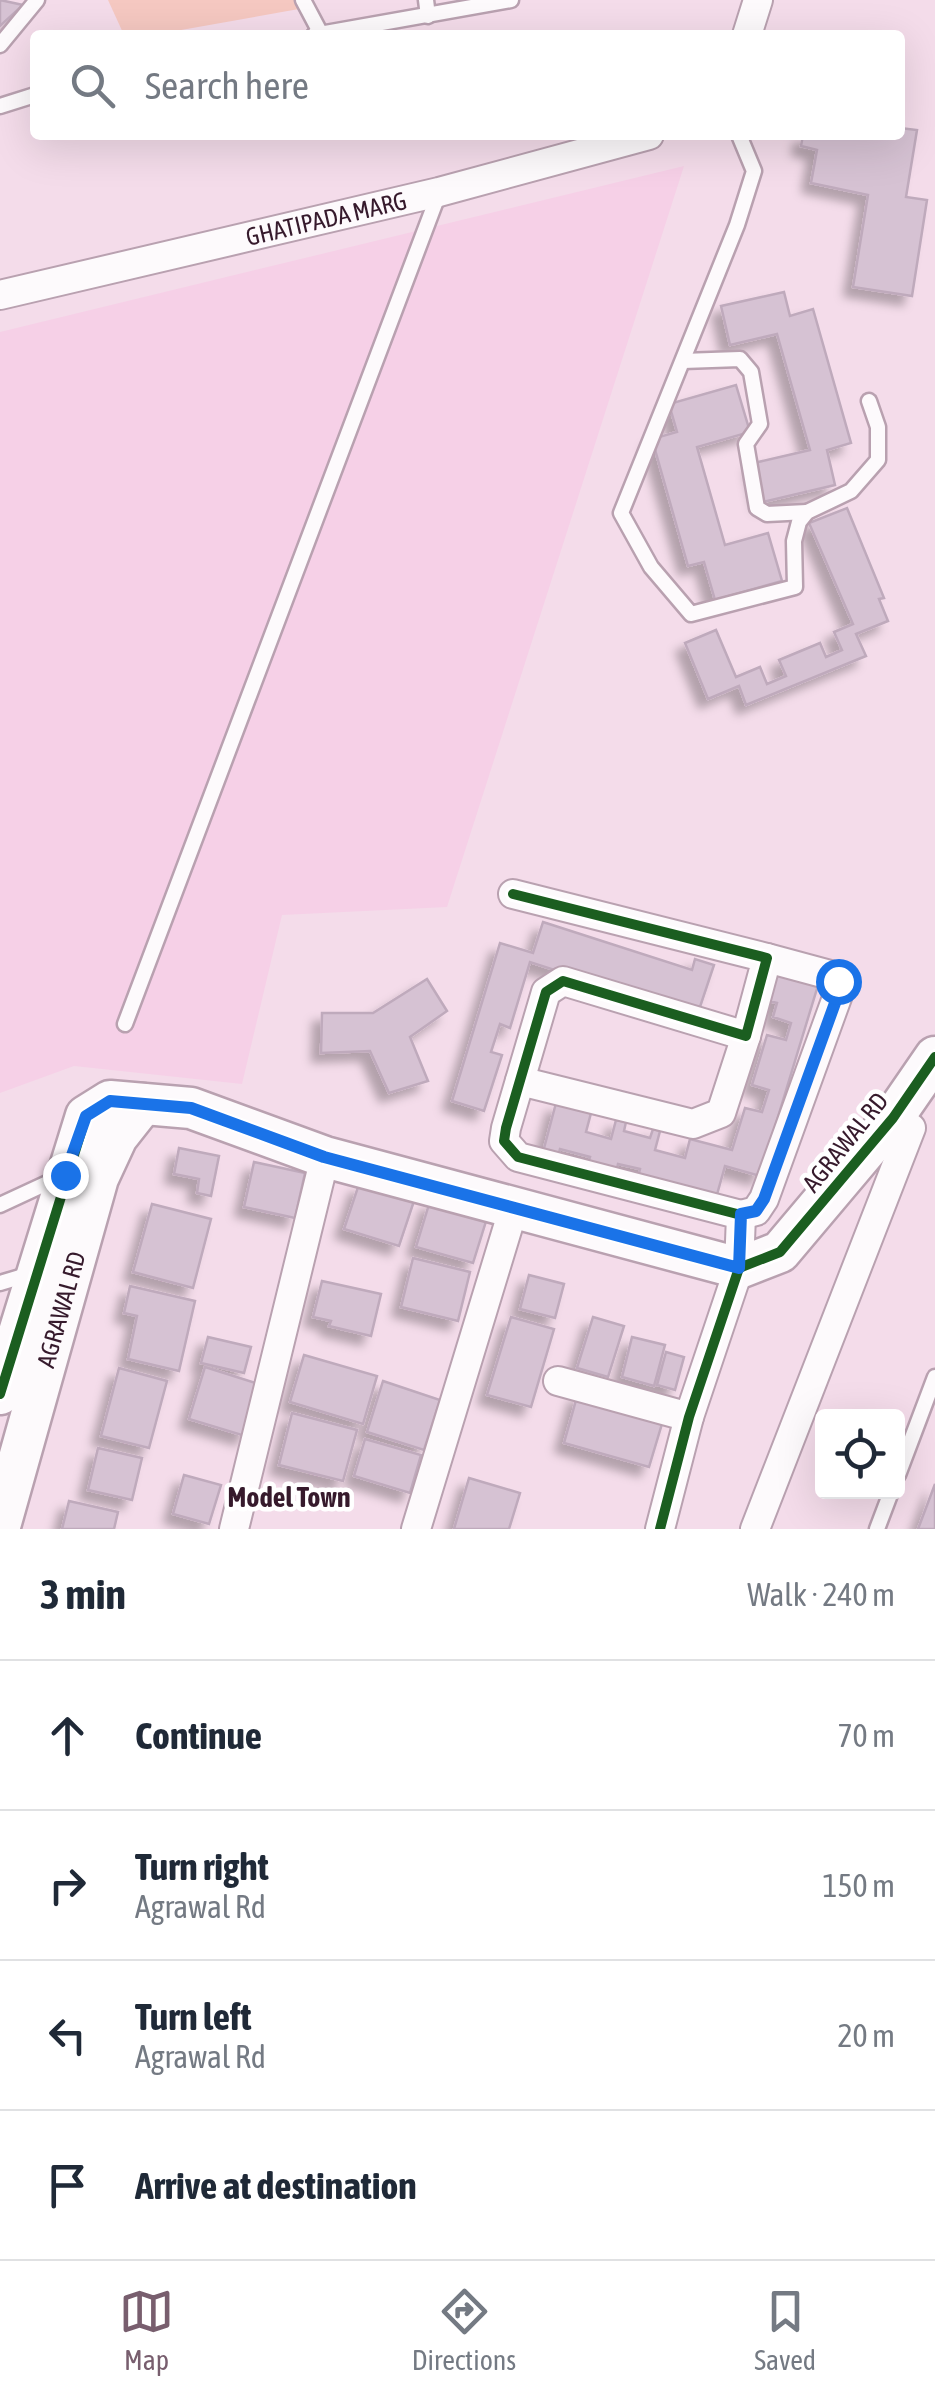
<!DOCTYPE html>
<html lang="en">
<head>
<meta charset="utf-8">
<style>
  :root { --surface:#fff; --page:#f6f6f7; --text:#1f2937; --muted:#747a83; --line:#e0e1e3; --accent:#785e6e }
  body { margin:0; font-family:"Asap Condensed",sans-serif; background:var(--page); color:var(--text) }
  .controls { position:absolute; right:30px; bottom:30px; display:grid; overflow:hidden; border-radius:10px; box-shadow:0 10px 40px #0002 }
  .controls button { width:90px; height:90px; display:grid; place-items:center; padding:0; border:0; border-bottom:2px solid var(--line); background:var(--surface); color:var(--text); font:50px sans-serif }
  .stop { position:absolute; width:30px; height:30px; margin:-22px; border:8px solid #1a73e8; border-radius:50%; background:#fff }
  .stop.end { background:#1a73e8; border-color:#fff; box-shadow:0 2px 10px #0008 }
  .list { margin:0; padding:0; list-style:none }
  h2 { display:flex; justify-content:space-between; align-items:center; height:130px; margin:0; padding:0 40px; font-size:42px }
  h2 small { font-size:32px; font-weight:400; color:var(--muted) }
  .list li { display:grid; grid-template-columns:65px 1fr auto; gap:30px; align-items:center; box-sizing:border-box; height:150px; padding:0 40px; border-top:2px solid var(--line) }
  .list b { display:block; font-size:38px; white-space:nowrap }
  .list p { margin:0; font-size:32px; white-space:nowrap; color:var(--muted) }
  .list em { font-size:32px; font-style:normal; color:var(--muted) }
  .icon { flex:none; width:55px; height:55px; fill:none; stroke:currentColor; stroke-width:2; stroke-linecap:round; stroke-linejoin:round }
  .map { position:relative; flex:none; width:935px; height:1529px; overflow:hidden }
  .search { position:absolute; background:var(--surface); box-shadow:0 10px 40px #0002; left:30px; right:30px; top:30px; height:110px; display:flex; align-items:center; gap:25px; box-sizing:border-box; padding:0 35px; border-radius:10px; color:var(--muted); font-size:38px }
  .sheet { height:730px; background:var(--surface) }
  nav { display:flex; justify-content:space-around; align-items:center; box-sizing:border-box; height:140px; border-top:2px solid var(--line); background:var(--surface); font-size:28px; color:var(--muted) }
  nav a { display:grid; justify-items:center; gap:5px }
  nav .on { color:var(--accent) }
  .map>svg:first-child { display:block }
  .built { fill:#f6d0e7 }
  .green { fill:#f5c8c1 }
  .building { fill:#d6c2d3; stroke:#bfaabc; stroke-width:2.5; filter:url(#shadow) }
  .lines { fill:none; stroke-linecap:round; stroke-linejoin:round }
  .lane-casing { stroke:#b9a1b0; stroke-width:19 }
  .street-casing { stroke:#b9a1b0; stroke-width:32 }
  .secondary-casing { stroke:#b9a1b0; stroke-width:45 }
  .lane { stroke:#fdfafc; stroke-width:14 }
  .street { stroke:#fdfafc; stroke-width:28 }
  .secondary { stroke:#fdfafc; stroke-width:40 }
  .cycleway-casing { stroke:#fff; stroke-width:16 }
  .cycleway { stroke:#1b5e20; stroke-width:10 }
  .route { stroke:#1a73e8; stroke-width:12 }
  .labels { text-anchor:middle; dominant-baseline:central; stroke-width:9; stroke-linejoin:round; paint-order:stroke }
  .street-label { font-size:25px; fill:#361a2c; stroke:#fff }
  .neighbourhood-label { font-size:28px; font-weight:bold; fill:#361a2c; stroke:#fff }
</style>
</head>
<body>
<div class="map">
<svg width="935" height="1529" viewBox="0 0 935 1529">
  <defs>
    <filter id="shadow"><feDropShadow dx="-9" dy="9" stdDeviation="5" flood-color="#0004"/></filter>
  </defs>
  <rect width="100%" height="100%" fill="#f4dcea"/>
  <polygon class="built" points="684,166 447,907 282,915 242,1084 74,1066 0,1093 0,332"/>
  <polygon class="green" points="108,0 302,0 310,7 153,35 124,35"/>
  <g class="building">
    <polygon points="0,0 23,5 0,26"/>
    <polygon points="900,128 917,130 906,197 927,200 912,296 853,287 868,195 811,183 817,150 801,146 803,135 890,137 900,135"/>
    <polygon points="784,292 790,316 813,309 851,443 827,450 835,485 763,502 754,463 810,450 777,334 730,345 721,306"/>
    <polygon points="736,385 750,432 697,447 725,545 768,533 782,581 715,600 704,562 688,566 652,439 677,432 669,404"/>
    <polygon points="847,508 884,598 879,599 888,621 856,634 866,656 746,705 739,686 708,699 685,643 716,630 736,677 760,667 767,684 786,676 779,660 820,643 826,657 842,650 834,632 853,624 809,523"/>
    <polygon points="543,922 692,970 695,959 714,965 697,1016 530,962 510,1028 500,1024 491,1052 502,1055 484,1111 452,1101 500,943 533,953"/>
    <polygon points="778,970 819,982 760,1176 725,1166 716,1198 638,1177 640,1169 618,1164 616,1172 588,1164 590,1157 560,1149 558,1156 543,1152 556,1103 591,1113 586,1132 611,1139 616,1120 626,1122 624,1131 650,1138 653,1129 660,1131 655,1150 685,1158 690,1139 732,1150 745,1108 762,1112 769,1090 752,1085 767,1035 786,1040 791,1023 773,1017 777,1003 769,1001"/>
    <polygon points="427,979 447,1011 410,1037 428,1081 389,1093 370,1051 321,1053 322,1013 373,1013"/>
    <polygon points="179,1148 219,1156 211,1196 197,1193 199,1179 174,1174"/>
    <polygon points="254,1162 305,1173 295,1218 244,1207"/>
    <polygon points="359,1184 414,1201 399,1246 344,1229"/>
    <polygon points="430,1201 487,1218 473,1263 416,1247"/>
    <polygon points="152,1204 211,1219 193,1288 133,1272"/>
    <polygon points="413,1258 470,1272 458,1321 401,1307"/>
    <polygon points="529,1275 564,1284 555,1318 520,1309"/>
    <polygon points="322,1281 381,1294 371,1336 329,1326 331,1321 313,1317"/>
    <polygon points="130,1286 195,1301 179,1371 128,1359 137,1316 124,1313"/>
    <polygon points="511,1317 554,1329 531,1407 487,1395"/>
    <polygon points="593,1317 624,1326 608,1377 577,1368"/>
    <polygon points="208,1337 251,1347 244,1373 201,1363"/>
    <polygon points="632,1337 665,1345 654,1386 622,1377"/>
    <polygon points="666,1352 684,1357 675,1390 657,1385"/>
    <polygon points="304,1355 377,1376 363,1424 290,1402"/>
    <polygon points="205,1367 262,1385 245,1436 189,1419"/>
    <polygon points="119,1368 167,1381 149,1448 101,1436"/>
    <polygon points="383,1381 440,1400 424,1450 367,1432"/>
    <polygon points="578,1393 664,1417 649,1467 564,1443"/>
    <polygon points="292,1413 357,1430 343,1481 279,1465"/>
    <polygon points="365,1439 421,1455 410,1493 354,1476"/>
    <polygon points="98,1448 142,1458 132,1500 88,1490"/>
    <polygon points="184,1475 221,1485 209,1524 173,1514"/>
    <polygon points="469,1478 520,1493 509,1529 454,1529"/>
    <polygon points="935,1484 935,1529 918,1529"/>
    <polygon points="69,1501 118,1512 114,1529 62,1529"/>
  </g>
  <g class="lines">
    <g class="lane-casing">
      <g id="lane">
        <polyline points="303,0 321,34"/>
        <polyline points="426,0 428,16"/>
        <polyline points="314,35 511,0"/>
        <polyline points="0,45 37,0"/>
        <polyline points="0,106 35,95"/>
        <polyline points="739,135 754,171 737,225 621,513 651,567 691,614 795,587 794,541 799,522 807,512 851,491 878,460 878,427 869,401"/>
        <polyline points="683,361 740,359 751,372 760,424 746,444 757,508 767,514 807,512"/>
        <polyline points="125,1024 439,193"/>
        <polyline points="0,1205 58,1178"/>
        <polyline points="0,1283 30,1274"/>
        <polyline points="898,1475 935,1377"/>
        <polyline points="877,1529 891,1492"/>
      </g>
    </g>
    <g class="street-casing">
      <g id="street">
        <polyline points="747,35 758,0"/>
        <path id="s1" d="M 0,295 L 439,192 L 649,135"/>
        <polyline points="513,894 767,958 746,1036 563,981 546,992 506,1128 504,1141 518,1157 741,1215 739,1268 689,1417 660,1529"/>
        <polyline points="520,1081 693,1124 721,1113 746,1036"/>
        <polyline points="741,1215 756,1211 764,1199 839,992 838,981 830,975 767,958"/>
        <polyline points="558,1381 689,1417"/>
        <polyline points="234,1529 325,1157"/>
        <polyline points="416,1529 514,1207"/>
        <polyline points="755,1529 911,1128"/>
      </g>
    </g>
    <g class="secondary-casing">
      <g id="secondary">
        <polyline points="0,1394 86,1116 110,1101 191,1108 325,1157 739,1268 780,1252 893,1118 935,1057"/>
        <path id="s2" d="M 0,1526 L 98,1178 L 117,1137 L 143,1104"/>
      </g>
    </g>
    <use href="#lane" class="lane"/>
    <use href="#street" class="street"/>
    <use href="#secondary" class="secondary"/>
    <g class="cycleway-casing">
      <g id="cycleway">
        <polyline points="513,894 767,958 746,1036 563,981 546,992 506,1128 504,1141 518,1157 741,1215 739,1268 689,1417 660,1529"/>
        <polyline points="0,1394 86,1116 110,1101 191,1108 325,1157 739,1268 780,1252 893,1118 935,1057"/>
      </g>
    </g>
    <use href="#cycleway" class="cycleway"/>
  </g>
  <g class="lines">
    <polyline class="route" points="65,1175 86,1116 110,1101 191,1108 324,1157 739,1268 741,1214 756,1211 764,1199 839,992 838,981"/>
  </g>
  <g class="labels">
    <g class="street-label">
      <text stroke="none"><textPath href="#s1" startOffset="335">GHATIPADA MARG</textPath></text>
      <text transform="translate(845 1142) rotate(-51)">AGRAWAL RD</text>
      <text stroke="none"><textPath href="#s2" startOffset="225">AGRAWAL RD</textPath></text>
    </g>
    <g class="neighbourhood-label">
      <text x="289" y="1497">Model Town</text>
    </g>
  </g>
</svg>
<div class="controls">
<button><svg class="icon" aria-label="locate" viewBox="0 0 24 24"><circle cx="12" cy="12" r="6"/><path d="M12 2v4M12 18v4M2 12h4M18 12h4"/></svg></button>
</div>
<div class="stop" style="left:838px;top:981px"></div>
<div class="stop end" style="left:65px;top:1175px"></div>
<div class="search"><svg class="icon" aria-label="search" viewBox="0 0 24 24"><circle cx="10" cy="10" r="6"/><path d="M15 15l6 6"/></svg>Search here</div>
</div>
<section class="sheet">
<h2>3 min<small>Walk · 240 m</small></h2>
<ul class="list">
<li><svg class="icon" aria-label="ahead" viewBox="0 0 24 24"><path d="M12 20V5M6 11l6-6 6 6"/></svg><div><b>Continue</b></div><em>70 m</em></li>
<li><svg class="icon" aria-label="right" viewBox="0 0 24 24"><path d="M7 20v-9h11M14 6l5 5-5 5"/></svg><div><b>Turn right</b><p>Agrawal Rd</p></div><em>150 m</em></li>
<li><svg class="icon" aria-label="left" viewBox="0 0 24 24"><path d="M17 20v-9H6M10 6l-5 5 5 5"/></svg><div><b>Turn left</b><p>Agrawal Rd</p></div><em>20 m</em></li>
<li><svg class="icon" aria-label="arrive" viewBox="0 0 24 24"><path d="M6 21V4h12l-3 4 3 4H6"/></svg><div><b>Arrive at destination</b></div></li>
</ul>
</section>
<nav>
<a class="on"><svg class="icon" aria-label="map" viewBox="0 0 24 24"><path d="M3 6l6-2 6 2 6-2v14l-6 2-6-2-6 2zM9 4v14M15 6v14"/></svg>Map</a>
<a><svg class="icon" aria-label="directions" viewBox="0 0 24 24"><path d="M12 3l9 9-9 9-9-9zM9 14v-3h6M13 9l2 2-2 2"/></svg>Directions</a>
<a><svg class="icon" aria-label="saved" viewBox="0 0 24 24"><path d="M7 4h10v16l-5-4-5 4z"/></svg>Saved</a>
</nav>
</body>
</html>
